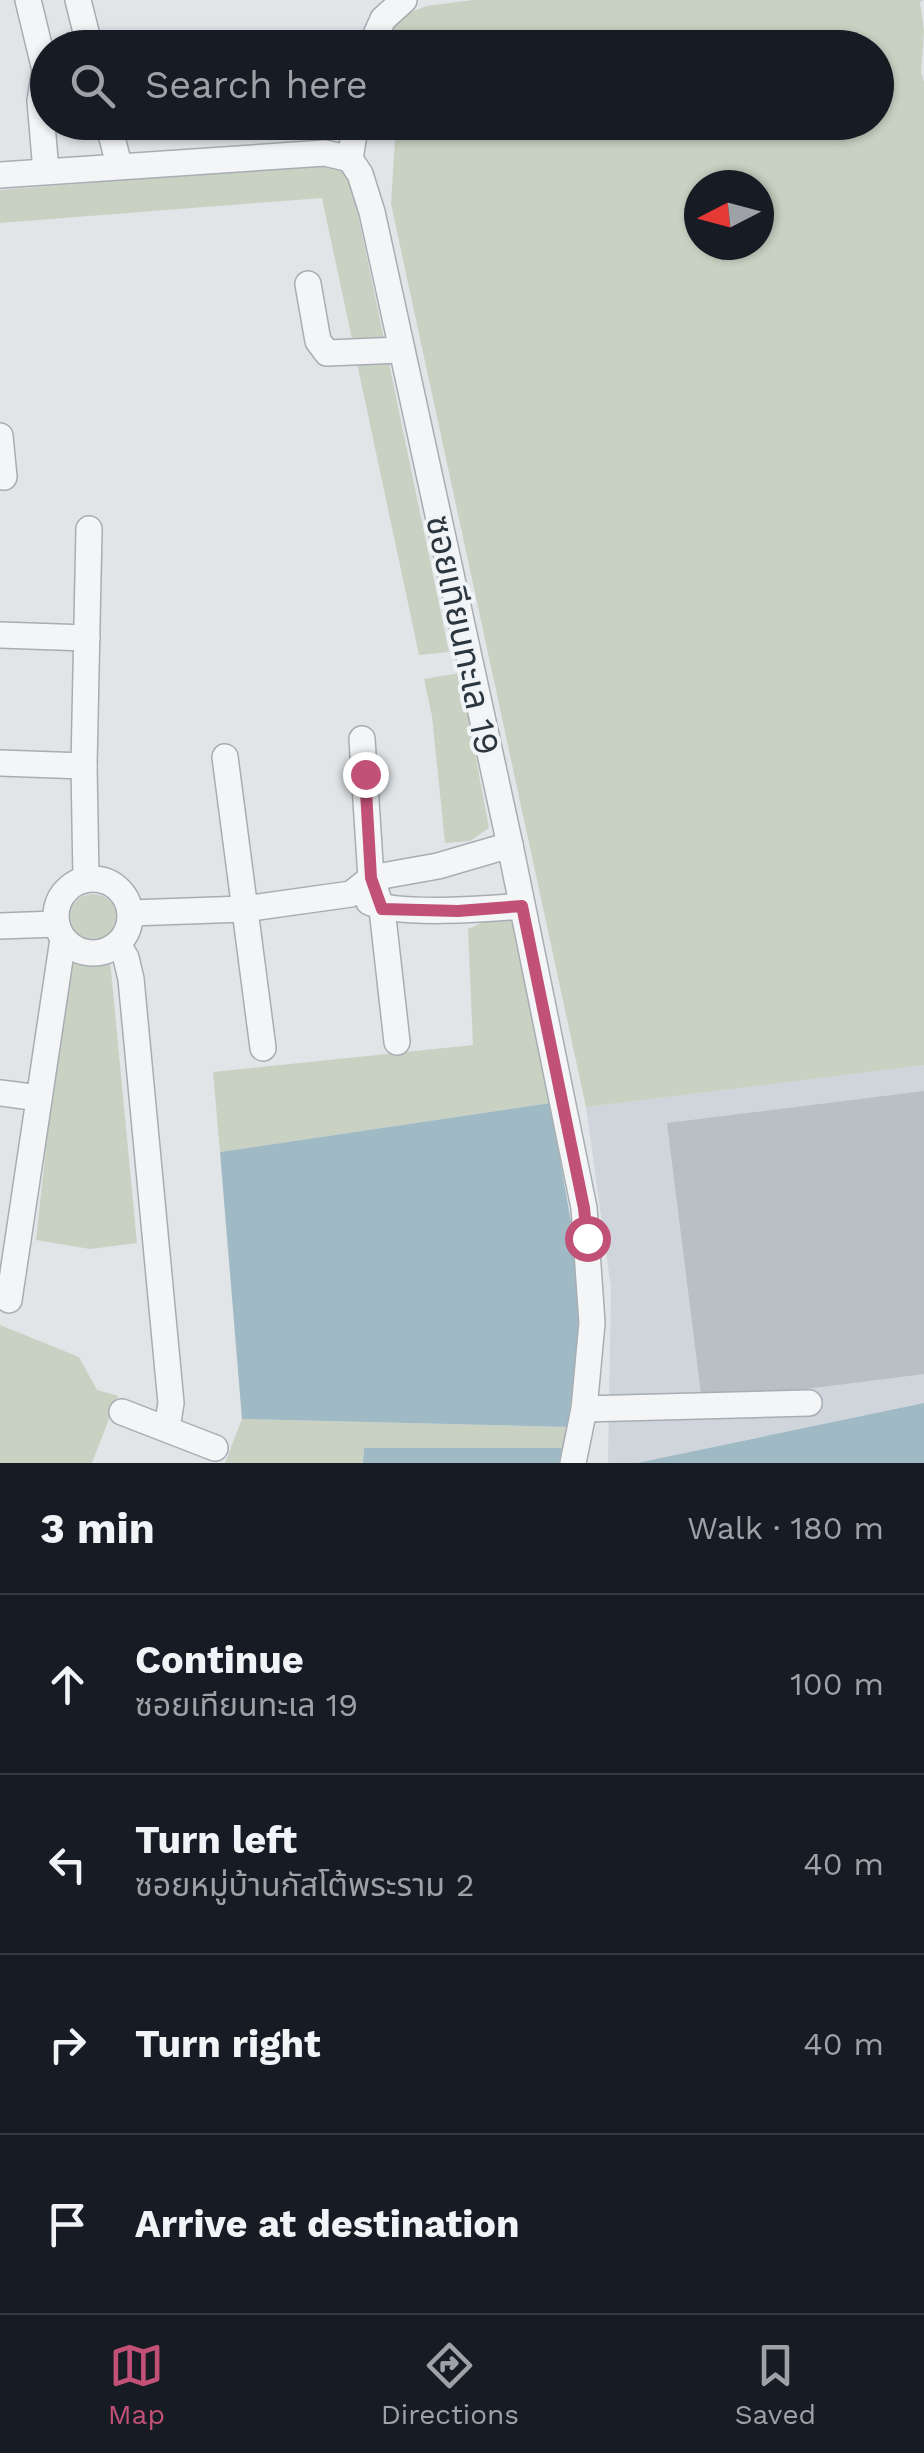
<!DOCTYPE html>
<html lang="en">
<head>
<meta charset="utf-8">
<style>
  :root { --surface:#171b24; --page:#242831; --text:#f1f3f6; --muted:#9ea1a6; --line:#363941; --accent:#c25177 }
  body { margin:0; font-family:"Work Sans","Noto Sans Thai",sans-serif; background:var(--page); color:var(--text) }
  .compass { position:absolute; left:684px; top:170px; width:90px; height:90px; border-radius:50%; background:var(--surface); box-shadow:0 2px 8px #0004; rotate:264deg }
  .stop { position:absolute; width:30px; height:30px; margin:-22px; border:8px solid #c25177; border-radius:50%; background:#fff }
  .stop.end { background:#c25177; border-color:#fff; box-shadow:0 2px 10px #0008 }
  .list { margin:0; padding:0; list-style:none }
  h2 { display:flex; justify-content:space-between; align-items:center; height:130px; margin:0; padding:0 40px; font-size:42px }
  h2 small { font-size:32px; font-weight:400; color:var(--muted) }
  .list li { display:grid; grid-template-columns:65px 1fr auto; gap:30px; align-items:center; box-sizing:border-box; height:180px; padding:0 40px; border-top:2px solid var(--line) }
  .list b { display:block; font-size:38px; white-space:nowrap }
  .list p { margin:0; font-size:32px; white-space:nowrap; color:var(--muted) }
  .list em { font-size:32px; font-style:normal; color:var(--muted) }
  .icon { flex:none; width:55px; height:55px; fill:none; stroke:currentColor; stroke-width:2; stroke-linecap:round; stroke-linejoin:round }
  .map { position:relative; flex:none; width:924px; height:1463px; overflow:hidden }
  .search { position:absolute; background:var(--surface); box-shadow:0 2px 8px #0004; left:30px; right:30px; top:30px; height:110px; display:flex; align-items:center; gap:25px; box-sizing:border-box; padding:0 35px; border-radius:55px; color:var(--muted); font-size:38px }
  .sheet { height:850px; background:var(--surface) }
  nav { display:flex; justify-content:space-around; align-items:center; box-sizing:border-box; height:140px; border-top:2px solid var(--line); background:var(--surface); font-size:28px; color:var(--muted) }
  nav a { display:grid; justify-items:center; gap:5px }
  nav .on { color:var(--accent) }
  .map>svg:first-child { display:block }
  .built { fill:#cfd5da }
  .green { fill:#c9d1c3; fill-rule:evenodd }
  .water { fill:#9fb9c5 }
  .building { fill:#b9bfc5 }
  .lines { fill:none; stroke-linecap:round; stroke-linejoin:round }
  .minor-casing { stroke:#a7adb2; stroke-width:28 }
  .minor { stroke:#f3f5f7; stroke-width:25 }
  .route { stroke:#c25177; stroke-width:12 }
  .labels { text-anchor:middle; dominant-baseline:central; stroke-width:8; stroke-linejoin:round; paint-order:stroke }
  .street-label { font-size:35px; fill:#2b363e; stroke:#f0f4f6 }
</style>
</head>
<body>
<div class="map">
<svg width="924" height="1463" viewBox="0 0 924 1463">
  <rect width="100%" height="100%" fill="#e1e5e8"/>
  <polygon class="built" points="924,1065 924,1403 637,1463 608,1463 611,1288 586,1107"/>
  <g class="green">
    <path d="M 473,0 L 924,0 L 920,2 L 924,31 L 921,72 L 924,82 L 924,1065 L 586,1107 L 391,204 L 396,123 L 876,122 L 876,48 L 386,48 L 394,19 L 426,6 ZM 699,185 L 759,185 L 759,245 L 699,245 Z"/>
    <polygon points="332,163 346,172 353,190 449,652 419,655 322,198 0,223 0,190"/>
    <polygon points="460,673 489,828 470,841 445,843 432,716 424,679"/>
    <circle cx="93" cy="918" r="24"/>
    <polygon points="511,917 538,1033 550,1103 220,1152 213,1072 473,1045 468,929 492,918"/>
    <polygon points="110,960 137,1243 90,1249 36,1240 65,970 76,962"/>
    <polygon points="0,1325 79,1357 97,1390 118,1396 92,1463 0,1463"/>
    <polygon points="242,1419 568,1427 562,1448 364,1448 363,1463 225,1463"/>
  </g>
  <g class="water">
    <polygon points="550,1103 573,1233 580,1323 568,1427 242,1419 220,1152"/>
    <polygon points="924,1403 924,1463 637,1463"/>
    <polygon points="364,1448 562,1448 559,1463 363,1463"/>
  </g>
  <polygon class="building" points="924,1091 924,1374 702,1402 667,1123"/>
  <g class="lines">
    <g class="minor-casing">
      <g id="minor">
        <polyline points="28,0 45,70 40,101 46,171"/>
        <polyline points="78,0 90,48"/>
        <polyline points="370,48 383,19 404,0"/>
        <polyline points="108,122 119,165"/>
        <polyline points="350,159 356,122"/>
        <polyline points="0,175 325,153 350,159 360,174 372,212 510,845 584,1208 592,1323 584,1409 573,1463"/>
        <polyline points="308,284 318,341 327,353 401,350"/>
        <polyline points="0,436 4,477"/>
        <polyline points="0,635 87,638"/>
        <polyline points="362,739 371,878 382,909 397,1042"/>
        <polyline points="225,757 263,1048"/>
        <polyline points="0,763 84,766"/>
        <circle cx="93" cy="916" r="37"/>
        <polyline points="86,879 84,766 89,529"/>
        <path d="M 369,902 C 395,916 489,909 522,906"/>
        <polyline points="130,913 244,909 351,894 371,878 438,866 510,845"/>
        <polyline points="0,926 56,924"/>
        <polyline points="118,944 126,958 131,979 171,1403 167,1428"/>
        <polyline points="0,1093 39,1098"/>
        <polyline points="9,1300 63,939"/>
        <polyline points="584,1409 809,1403"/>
        <polyline points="122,1412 215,1448"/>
      </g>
    </g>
    <use href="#minor" class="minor"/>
  </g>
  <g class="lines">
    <polyline class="route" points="365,774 371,878 382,909 458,911 522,906 584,1208 587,1238"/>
  </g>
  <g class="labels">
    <g class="street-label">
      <text transform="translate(463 635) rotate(78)">ซอยเทียนทะเล 19</text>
    </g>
  </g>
</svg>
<svg class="compass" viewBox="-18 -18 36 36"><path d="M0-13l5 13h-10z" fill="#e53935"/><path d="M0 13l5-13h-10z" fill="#9ea1a6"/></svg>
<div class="stop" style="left:587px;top:1238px"></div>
<div class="stop end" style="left:365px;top:774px"></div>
<div class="search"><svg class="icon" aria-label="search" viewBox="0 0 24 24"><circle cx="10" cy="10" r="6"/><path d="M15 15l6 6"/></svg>Search here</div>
</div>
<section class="sheet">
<h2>3 min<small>Walk · 180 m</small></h2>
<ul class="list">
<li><svg class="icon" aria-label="ahead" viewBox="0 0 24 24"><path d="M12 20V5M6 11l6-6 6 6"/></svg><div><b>Continue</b><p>ซอยเทียนทะเล 19</p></div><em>100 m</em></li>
<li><svg class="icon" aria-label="left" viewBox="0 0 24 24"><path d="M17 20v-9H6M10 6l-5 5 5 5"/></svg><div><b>Turn left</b><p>ซอยหมู่บ้านกัสโต้พระราม 2</p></div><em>40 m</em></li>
<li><svg class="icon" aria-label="right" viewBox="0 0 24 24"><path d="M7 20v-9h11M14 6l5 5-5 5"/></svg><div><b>Turn right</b></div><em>40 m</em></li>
<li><svg class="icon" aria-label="arrive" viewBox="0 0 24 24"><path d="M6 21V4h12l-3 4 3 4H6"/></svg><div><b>Arrive at destination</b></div></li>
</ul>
</section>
<nav>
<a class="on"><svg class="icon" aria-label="map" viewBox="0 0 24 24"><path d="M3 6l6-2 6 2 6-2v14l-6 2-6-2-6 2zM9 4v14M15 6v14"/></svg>Map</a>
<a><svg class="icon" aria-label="directions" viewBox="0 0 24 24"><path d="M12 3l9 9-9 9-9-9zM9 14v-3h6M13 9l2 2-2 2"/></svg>Directions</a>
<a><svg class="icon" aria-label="saved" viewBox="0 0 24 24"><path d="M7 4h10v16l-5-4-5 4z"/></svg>Saved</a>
</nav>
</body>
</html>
